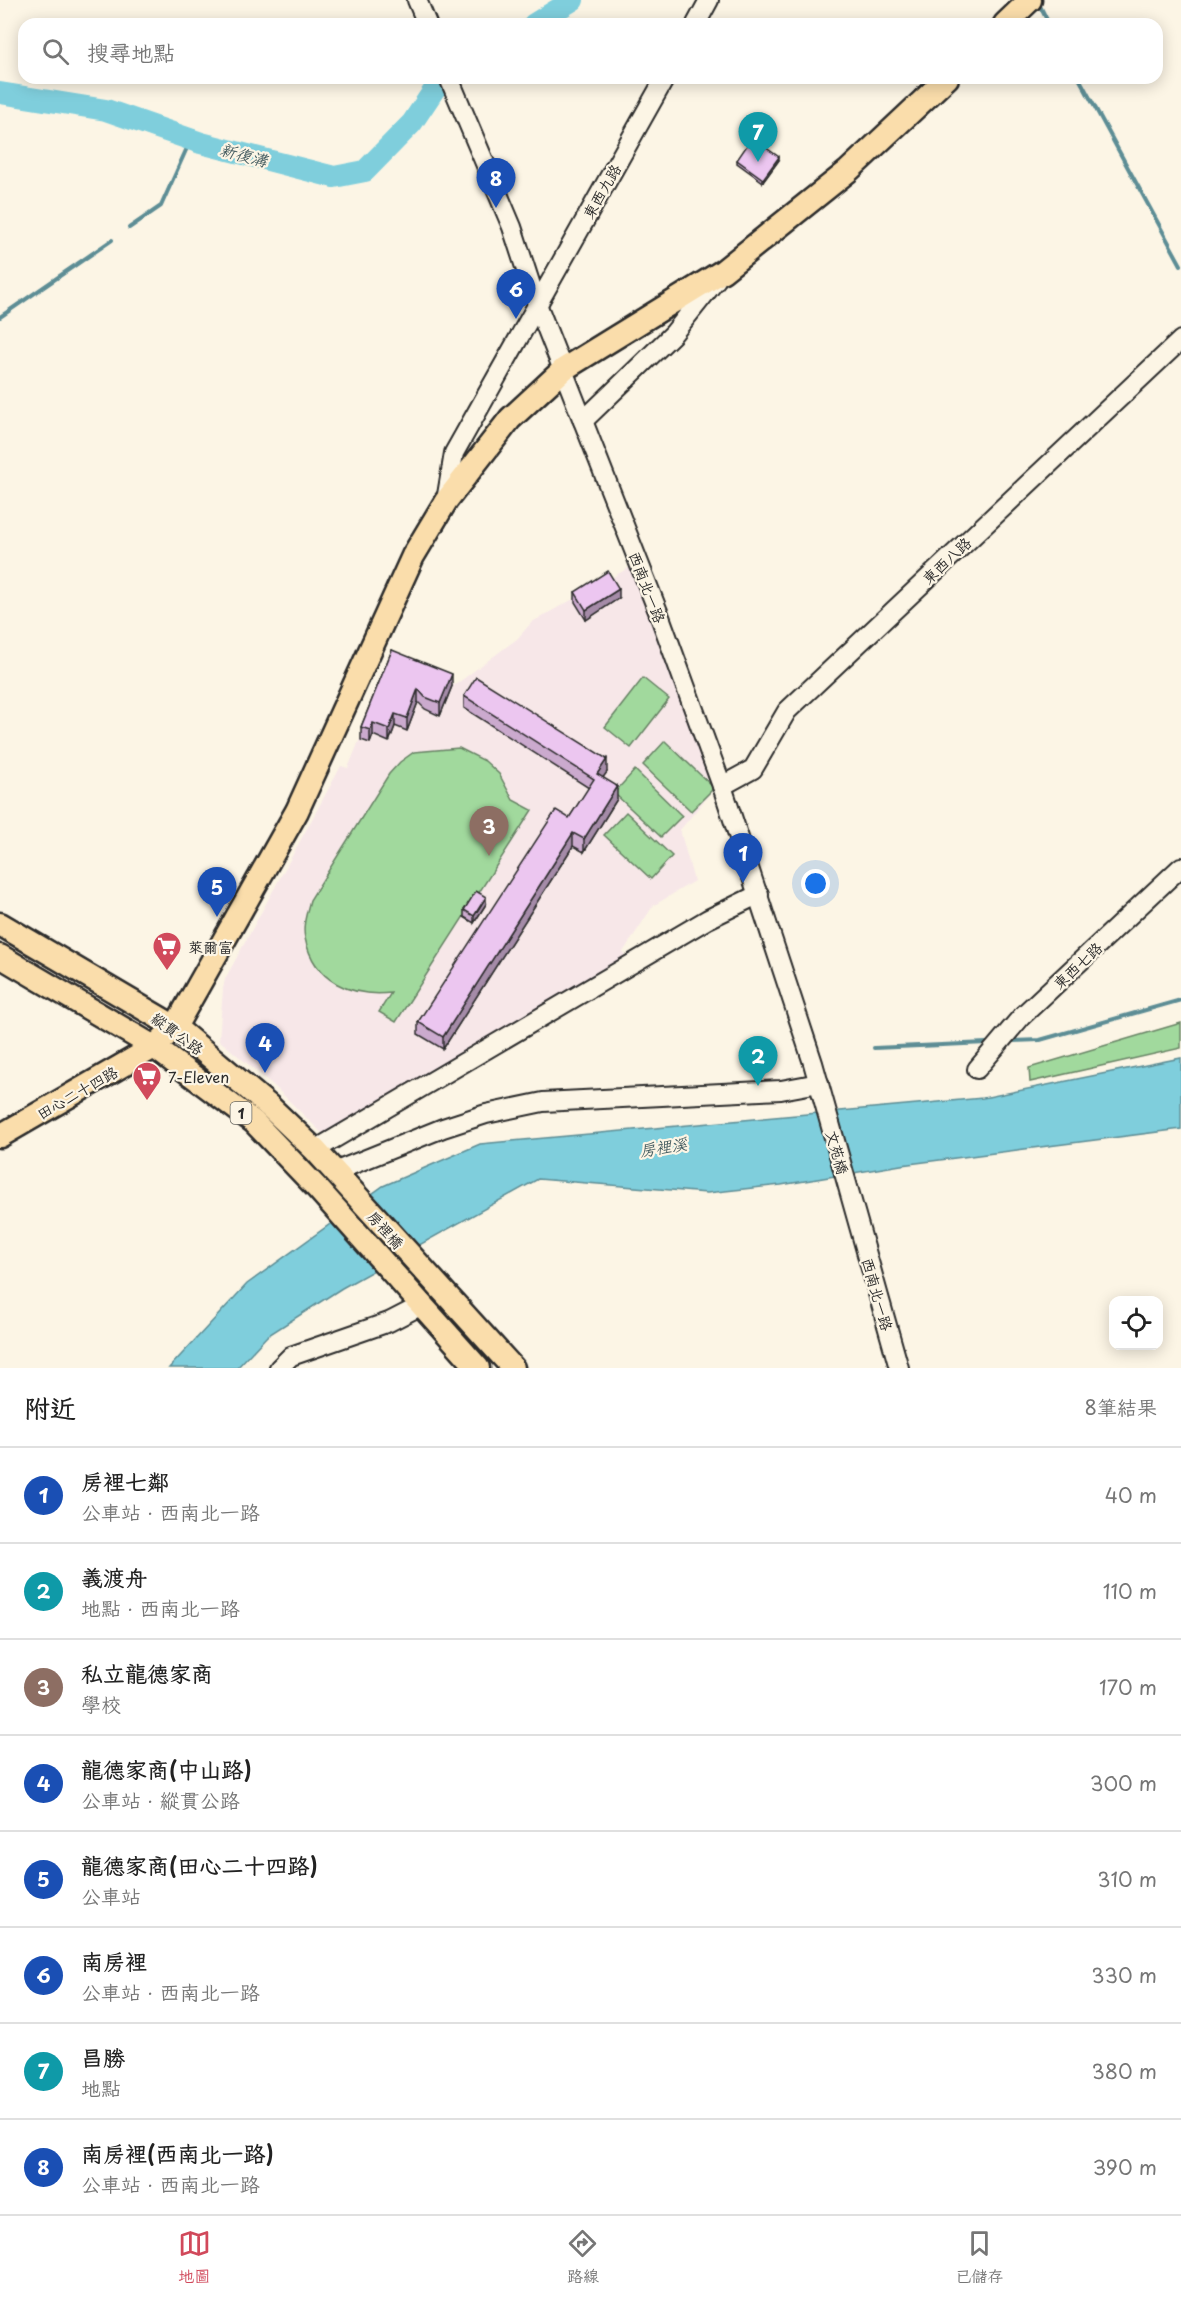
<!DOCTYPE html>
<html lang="zh-TW">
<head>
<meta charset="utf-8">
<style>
  :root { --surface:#fff; --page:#f6f6f6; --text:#222; --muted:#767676; --line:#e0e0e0; --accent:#d1495b }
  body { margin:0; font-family:"Playpen Sans","LXGW WenKai TC",sans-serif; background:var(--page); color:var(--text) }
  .controls { position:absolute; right:18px; bottom:18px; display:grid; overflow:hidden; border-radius:12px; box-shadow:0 3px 15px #0003 }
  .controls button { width:54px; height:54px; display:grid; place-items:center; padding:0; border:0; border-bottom:2px solid var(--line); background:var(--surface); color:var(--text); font:30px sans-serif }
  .you { position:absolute; left:816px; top:884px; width:21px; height:21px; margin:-15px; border:4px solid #fff; border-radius:50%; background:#1a73e8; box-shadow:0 0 0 9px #1a73e833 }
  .badge { display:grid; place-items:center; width:39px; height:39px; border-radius:50%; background:var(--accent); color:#fff; font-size:20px; font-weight:700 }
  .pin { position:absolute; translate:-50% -50px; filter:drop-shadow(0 2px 3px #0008) }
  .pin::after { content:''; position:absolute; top:32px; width:21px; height:18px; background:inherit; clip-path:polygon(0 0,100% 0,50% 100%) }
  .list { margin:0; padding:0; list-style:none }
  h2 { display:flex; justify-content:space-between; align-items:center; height:78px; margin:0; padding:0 24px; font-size:26px }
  h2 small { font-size:20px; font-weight:400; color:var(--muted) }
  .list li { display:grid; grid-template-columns:39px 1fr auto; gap:18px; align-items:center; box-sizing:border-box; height:96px; padding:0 24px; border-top:2px solid var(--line) }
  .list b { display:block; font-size:22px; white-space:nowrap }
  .list p { margin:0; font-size:20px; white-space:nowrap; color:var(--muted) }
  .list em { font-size:20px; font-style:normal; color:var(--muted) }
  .icon { flex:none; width:33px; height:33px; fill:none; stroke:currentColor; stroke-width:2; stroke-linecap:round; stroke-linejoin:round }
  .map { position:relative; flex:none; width:1181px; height:1368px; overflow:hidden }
  .search { position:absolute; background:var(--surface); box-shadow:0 3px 15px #0003; left:18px; right:18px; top:18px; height:66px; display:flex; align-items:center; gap:15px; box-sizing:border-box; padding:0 21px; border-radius:18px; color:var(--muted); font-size:22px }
  .sheet { height:846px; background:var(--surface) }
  nav { display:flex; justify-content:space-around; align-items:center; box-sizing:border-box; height:84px; border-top:2px solid var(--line); background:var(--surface); font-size:16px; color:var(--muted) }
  nav a { display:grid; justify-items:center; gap:3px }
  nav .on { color:var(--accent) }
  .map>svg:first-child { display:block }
  .built { fill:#f7e7e8 }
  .green { fill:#a1d99d; stroke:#668264; stroke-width:1.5 }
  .water { fill:#7fcedc; stroke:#5d8d95; stroke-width:1.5 }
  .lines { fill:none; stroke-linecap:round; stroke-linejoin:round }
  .stream { stroke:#5d8d95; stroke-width:4 }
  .river { stroke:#7fcedc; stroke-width:22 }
  .minor-casing { stroke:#2b2b2b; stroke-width:22 }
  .major-casing { stroke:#2b2b2b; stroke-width:27 }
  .minor { stroke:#fcf5e5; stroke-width:18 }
  .major { stroke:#faddab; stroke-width:22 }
  .wall { fill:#cbaace; stroke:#2b2b2b; stroke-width:1.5 }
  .shaded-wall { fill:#a58ba8; stroke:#2b2b2b; stroke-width:1.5 }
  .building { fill:#ecc6f0; stroke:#2b2b2b; stroke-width:1.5 }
  .labels { text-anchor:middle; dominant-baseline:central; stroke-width:4.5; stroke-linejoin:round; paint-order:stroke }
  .shield { fill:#fcf5e5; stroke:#6a6863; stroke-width:1.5 }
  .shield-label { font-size:14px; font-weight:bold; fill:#2b2b2b }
  .street-label { font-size:15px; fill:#2b2b2b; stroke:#fcf5e5 }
  .poi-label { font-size:15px; fill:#2b2b2b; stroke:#fcf5e5; text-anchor:start }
  .water-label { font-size:16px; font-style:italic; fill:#445c60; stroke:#fcf5e5 }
</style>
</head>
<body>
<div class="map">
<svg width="1181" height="1368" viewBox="0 0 1181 1368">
  <rect width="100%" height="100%" fill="#fcf5e5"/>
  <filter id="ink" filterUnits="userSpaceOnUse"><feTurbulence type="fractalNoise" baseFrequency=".0167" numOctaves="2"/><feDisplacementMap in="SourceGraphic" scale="12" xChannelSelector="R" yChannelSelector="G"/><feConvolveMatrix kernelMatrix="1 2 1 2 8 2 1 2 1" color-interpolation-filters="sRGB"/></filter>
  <g filter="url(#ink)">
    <polygon class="built" points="634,565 715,788 680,830 694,881 653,906 623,952 628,961 326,1137 273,1085 219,1040 223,989 225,979 341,766 348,768 393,658 455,685 517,639 532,622"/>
    <g class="green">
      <polygon points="643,678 669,699 631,748 605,727"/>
      <polygon points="665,741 714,788 691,811 643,765"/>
      <path d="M 459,748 L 485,761 L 499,774 L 513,800 L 532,810 L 396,1022 L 379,1012 L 391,993 C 351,997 314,982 305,938 C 302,926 307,912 310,900 L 389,774 L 400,762 L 414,752 Z"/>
      <polygon points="635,770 682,816 661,837 614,793"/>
      <polygon points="626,812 672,856 651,879 604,835"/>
      <polygon points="1181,1023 1181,1048 1030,1082 1029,1068"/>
    </g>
    <polygon class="water" points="1181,1058 1181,1129 901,1165 781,1185 707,1193 538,1179 342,1288 267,1336 237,1368 169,1368 247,1284 383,1186 480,1144 983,1098"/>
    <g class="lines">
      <g class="stream">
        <polyline points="1040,6 1049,24"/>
        <polyline points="1079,78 1181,265"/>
        <polyline points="129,228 161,206 191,139"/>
        <polyline points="0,317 112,240"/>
        <polyline points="1013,1041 1040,1040 1181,1000"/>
        <polyline points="874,1048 987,1043"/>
      </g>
      <g class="river">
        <polyline points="534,24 573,0"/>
        <polyline points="0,93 106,110 201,143 334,177 365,171 412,123 436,87 449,78"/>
      </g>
      <g class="minor-casing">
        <g id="minor">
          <polyline points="417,0 427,24"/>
          <polyline points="696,24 709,0"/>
          <polyline points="449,78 512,227 537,304 659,614 722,786 813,1063 899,1368"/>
          <polyline points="583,421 673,334 716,280"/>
          <polyline points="446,501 454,453 665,78"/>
          <polyline points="722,786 753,769 787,711 1181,340"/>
          <polyline points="977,1069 1022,1016 1181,867"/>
          <polyline points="315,1150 708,919 759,894"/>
          <polyline points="334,1172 443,1128 486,1114 543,1102 781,1090 819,1083"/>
          <polyline points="279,1368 291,1356 389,1322 422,1305"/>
        </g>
      </g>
      <g class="major-casing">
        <g id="major">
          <polyline points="1005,24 1030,0"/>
          <polyline points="0,924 175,1027 269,1106 315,1150 513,1368"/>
          <polyline points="0,956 154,1047 254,1122 318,1189 478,1368"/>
          <polyline points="0,1136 154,1047 175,1027 297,811 413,556 446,501 510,419 564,369 723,271 848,171 947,78"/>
        </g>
      </g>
      <use href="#minor" class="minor"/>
      <use href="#major" class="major"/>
    </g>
    <g class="wall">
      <polygon points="737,160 779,160 763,182 737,163"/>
      <polygon points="575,592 619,598 586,620 575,602"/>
      <polygon points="392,650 452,686 440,716 425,709 418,702 407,731 395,726 389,742 373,735 370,743 361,740 361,727"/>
      <polygon points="464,696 607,772 603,777 617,799 584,852 573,846 443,1049 418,1034 418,1022 569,818 589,788 464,708"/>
      <polygon points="486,904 474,923 464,917 464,910"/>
    </g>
    <g class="shaded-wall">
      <polygon points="779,157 779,160 763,182 763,179"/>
      <polygon points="619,589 619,598 586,620 586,610"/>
      <polygon points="452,674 452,686 440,716 440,703"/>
      <polygon points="418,689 418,702 407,731 407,718"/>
      <polygon points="395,714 395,726 389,742 389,729"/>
      <polygon points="373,723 373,735 370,743 370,730"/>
      <polygon points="607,759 607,772 597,786 597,774"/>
      <polygon points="617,786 617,799 584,852 584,839"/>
      <polygon points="573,833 573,846 443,1049 443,1037"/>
      <polygon points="486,897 486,904 474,923 474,916"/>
    </g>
    <g class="building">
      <polygon points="752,138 779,157 763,179 737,160"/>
      <polygon points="608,571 619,589 586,610 575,592"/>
      <polygon points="392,650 452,674 440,703 425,697 418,689 407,718 395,714 389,729 373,723 370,730 361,727"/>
      <polygon points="476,677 607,759 597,774 617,786 584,839 573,833 443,1037 418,1022 556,810 569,818 594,779 464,696"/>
      <polygon points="476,891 486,897 474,916 464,910"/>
    </g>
  </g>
  <defs>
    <g id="supermarket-pin" transform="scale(1.5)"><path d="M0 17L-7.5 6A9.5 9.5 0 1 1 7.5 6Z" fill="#d1495b" stroke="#fcf5e5"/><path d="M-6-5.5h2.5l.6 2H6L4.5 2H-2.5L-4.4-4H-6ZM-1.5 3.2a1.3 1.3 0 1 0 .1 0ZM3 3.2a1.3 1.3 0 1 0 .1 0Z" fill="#fff"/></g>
  </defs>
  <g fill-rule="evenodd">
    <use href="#supermarket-pin" x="167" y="946"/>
    <use href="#supermarket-pin" x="147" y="1076"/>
  </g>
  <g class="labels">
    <rect class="shield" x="230.5" y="1102" width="21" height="22" rx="4.5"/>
    <g class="shield-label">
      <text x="241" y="1113">1</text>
    </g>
    <g class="street-label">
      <text transform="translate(601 191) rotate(-60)">東西九路</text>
      <text transform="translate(946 560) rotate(-43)">東西八路</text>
      <text transform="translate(648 587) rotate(69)">西南北一路</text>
      <text transform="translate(1077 965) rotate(-43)">東西七路</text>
      <text transform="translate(178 1033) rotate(36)">縱貫公路</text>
      <text transform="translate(77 1092) rotate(-30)">田心二十四路</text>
      <text transform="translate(838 1152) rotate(74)">文苑橋</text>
      <text transform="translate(386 1229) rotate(48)">房裡橋</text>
      <text transform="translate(878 1294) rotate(74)">西南北一路</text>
    </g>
    <g class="poi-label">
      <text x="188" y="946">萊爾富</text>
      <text x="168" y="1076">7-Eleven</text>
    </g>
    <g class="water-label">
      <text transform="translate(244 154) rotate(15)">新復溝</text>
      <text transform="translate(663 1146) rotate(-9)">房裡溪</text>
    </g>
  </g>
</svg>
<div class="controls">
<button><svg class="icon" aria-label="locate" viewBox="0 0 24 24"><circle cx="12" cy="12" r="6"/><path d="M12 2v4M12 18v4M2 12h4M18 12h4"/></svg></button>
</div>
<div class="you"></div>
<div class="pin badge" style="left:743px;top:883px;background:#1a4fb4">1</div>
<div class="pin badge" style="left:758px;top:1086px;background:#0f9aa8">2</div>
<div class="pin badge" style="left:489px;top:856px;background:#8d6e63">3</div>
<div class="pin badge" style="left:265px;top:1073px;background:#1a4fb4">4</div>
<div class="pin badge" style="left:217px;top:917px;background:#1a4fb4">5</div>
<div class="pin badge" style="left:516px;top:319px;background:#1a4fb4">6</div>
<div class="pin badge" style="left:758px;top:162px;background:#0f9aa8">7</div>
<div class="pin badge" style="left:496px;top:208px;background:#1a4fb4">8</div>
<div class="search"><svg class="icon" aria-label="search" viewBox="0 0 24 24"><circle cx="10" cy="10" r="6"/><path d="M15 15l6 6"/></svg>搜尋地點</div>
</div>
<section class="sheet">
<h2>附近<small>8筆結果</small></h2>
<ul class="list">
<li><span class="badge" style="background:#1a4fb4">1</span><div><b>房裡七鄰</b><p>公車站 · 西南北一路</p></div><em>40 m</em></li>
<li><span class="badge" style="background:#0f9aa8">2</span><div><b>義渡舟</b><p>地點 · 西南北一路</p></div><em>110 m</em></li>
<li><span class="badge" style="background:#8d6e63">3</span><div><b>私立龍德家商</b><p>學校</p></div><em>170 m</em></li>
<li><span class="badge" style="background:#1a4fb4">4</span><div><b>龍德家商(中山路)</b><p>公車站 · 縱貫公路</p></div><em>300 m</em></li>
<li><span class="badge" style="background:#1a4fb4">5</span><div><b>龍德家商(田心二十四路)</b><p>公車站</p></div><em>310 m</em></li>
<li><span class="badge" style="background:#1a4fb4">6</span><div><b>南房裡</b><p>公車站 · 西南北一路</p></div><em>330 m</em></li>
<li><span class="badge" style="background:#0f9aa8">7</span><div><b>昌勝</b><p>地點</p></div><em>380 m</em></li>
<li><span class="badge" style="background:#1a4fb4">8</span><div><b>南房裡(西南北一路)</b><p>公車站 · 西南北一路</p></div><em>390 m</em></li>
</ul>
</section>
<nav>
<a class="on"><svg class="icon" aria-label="map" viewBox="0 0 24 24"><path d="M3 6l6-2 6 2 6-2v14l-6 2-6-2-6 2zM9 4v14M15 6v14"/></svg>地圖</a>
<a><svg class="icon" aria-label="directions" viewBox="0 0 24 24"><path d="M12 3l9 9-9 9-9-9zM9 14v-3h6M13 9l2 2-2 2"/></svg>路線</a>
<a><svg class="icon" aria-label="saved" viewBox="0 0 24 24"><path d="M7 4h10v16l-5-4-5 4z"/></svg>已儲存</a>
</nav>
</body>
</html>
